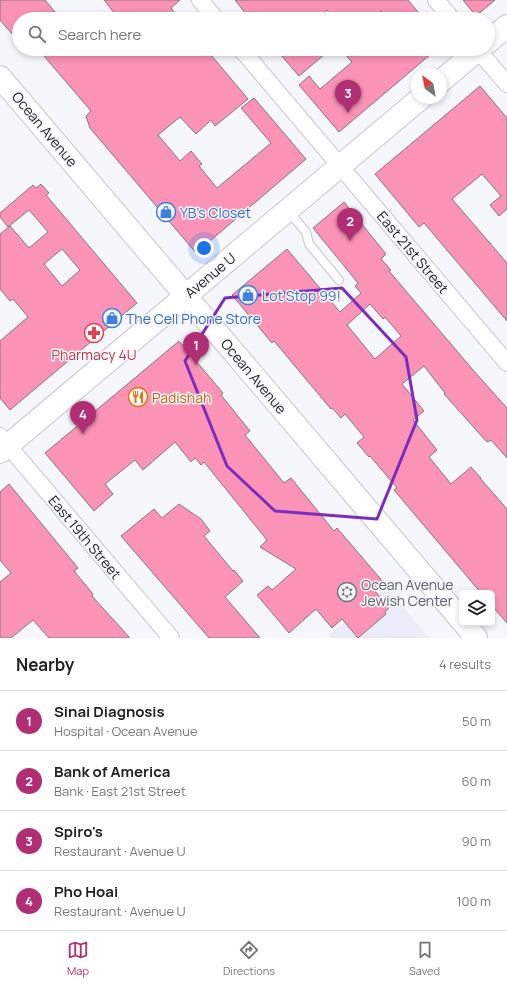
<!DOCTYPE html>
<html lang="en">
<head>
<meta charset="utf-8">
<style>
  :root { --surface:#fff; --page:#f6f6f6; --text:#222; --muted:#767676; --line:#e0e0e0; --accent:#b12d74 }
  body { margin:0; font-family:Manrope,sans-serif; background:var(--page); color:var(--text) }
  .controls { position:absolute; right:12px; bottom:12px; display:grid; overflow:hidden; border-radius:6px; box-shadow:0 2px 6px #0003 }
  .controls button { width:36px; height:36px; display:grid; place-items:center; padding:0; border:0; border-bottom:1px solid var(--line); background:var(--surface); color:var(--text); font:20px sans-serif }
  .compass { position:absolute; left:411px; top:68px; width:36px; height:36px; border-radius:50%; background:var(--surface); box-shadow:0 2px 6px #0003; rotate:328deg }
  .you { position:absolute; left:204px; top:248px; width:14px; height:14px; margin:-10px; border:3px solid #fff; border-radius:50%; background:#1a73e8; box-shadow:0 0 0 6px #1a73e833 }
  .badge { display:grid; place-items:center; width:26px; height:26px; border-radius:50%; background:var(--accent); color:#fff; font-size:13px; font-weight:700 }
  .pin { position:absolute; translate:-50% -33px; filter:drop-shadow(0 1px 2px #0008) }
  .pin::after { content:''; position:absolute; top:21px; width:14px; height:12px; background:inherit; clip-path:polygon(0 0,100% 0,50% 100%) }
  .list { margin:0; padding:0; list-style:none }
  h2 { display:flex; justify-content:space-between; align-items:center; height:52px; margin:0; padding:0 16px; font-size:17px }
  h2 small { font-size:13px; font-weight:400; color:var(--muted) }
  .list li { display:grid; grid-template-columns:26px 1fr auto; gap:12px; align-items:center; box-sizing:border-box; height:60px; padding:0 16px; border-top:1px solid var(--line) }
  .list b { display:block; font-size:15px; white-space:nowrap }
  .list p { margin:0; font-size:13px; white-space:nowrap; color:var(--muted) }
  .list em { font-size:13px; font-style:normal; color:var(--muted) }
  .icon { flex:none; width:22px; height:22px; fill:none; stroke:currentColor; stroke-width:2; stroke-linecap:round; stroke-linejoin:round }
  .map { position:relative; flex:none; width:507px; height:638px; overflow:hidden }
  .search { position:absolute; background:var(--surface); box-shadow:0 2px 6px #0003; left:12px; right:12px; top:12px; height:44px; display:flex; align-items:center; gap:10px; box-sizing:border-box; padding:0 14px; border-radius:22px; color:var(--muted); font-size:15px }
  .sheet { height:292px; background:var(--surface) }
  nav { display:flex; justify-content:space-around; align-items:center; box-sizing:border-box; height:56px; border-top:1px solid var(--line); background:var(--surface); font-size:11px; color:var(--muted) }
  nav a { display:grid; justify-items:center; gap:2px }
  nav .on { color:var(--accent) }
  .map>svg:first-child { display:block }
  .built { fill:#eaecf9 }
  .building { fill:#fa93b6; stroke:#807a7c; fill-rule:evenodd }
  .lines { fill:none; stroke-linecap:round; stroke-linejoin:round }
  .service-casing { stroke:#c6c7cc; stroke-width:10 }
  .minor-casing { stroke:#c6c7cc; stroke-width:18 }
  .secondary-casing { stroke:#c6c7cc; stroke-width:24 }
  .service { stroke:#fff; stroke-width:8 }
  .minor { stroke:#fff; stroke-width:16 }
  .secondary { stroke:#fff; stroke-width:22 }
  .marked { fill:none; stroke:#7b2cbf; stroke-width:3; stroke-linejoin:round }
  .labels { text-anchor:middle; dominant-baseline:central; stroke-width:3; stroke-linejoin:round; paint-order:stroke }
  .street-label { font-size:14px; fill:#1d1d1f; stroke:#f6f7fc }
  .shop-label { font-size:14px; fill:#366cbe; stroke:#f6f7fc; text-anchor:start }
  .health-label { font-size:14px; fill:#be3a42; stroke:#f6f7fc }
  .food-label { font-size:14px; fill:#c56008; stroke:#f6f7fc; text-anchor:start }
  .worship-label { font-size:14px; fill:#5b616d; stroke:#f6f7fc; text-anchor:start }
</style>
</head>
<body>
<div class="map">
<svg width="507" height="638" viewBox="0 0 507 638">
  <rect width="100%" height="100%" fill="#f6f7fc"/>
  <polygon class="built" points="386,587 429,638 331,638 329,635"/>
  <g class="building">
    <polygon points="0,0 45,0 56,13 50,19 19,19 19,42 0,20"/>
    <polygon points="104,0 180,0 171,8 180,19 119,19"/>
    <polygon points="235,0 408,0 424,19 388,19 381,11 372,19 334,19 327,10 318,19 250,19"/>
    <polygon points="463,0 495,0 476,16"/>
    <polygon points="38,49 206,49 248,99 215,126 211,120 196,134 180,117 158,135 180,161 191,151 202,164 199,166 217,188 271,143 241,108 254,98 306,159 196,253 90,128 86,116 91,111"/>
    <polygon points="286,49 331,49 299,76 280,54"/>
    <polygon points="340,49 437,49 339,132 299,85 309,76 320,89 352,62"/>
    <polygon points="480,86 507,118 507,209 499,216 490,205 501,196 482,174 452,199 507,263 507,321 424,223 419,227 375,174"/>
    <path d="M 41,184 L 49,193 L 46,195 L 137,303 L 10,410 L 0,398 L 0,341 L 28,317 L 13,299 L 10,301 L 0,289 L 0,234 L 10,226 L 29,248 L 48,232 L 29,210 L 8,227 L 0,217 L 0,213 L 33,185 L 36,188 ZM 62,249 L 80,270 L 62,286 L 44,264 Z"/>
    <path d="M 344,202 L 386,254 L 381,259 L 391,270 L 389,271 L 473,370 L 507,408 L 507,458 L 491,440 L 488,442 L 486,441 L 444,394 L 445,393 L 424,366 L 402,384 L 424,411 L 413,420 L 437,450 L 429,457 L 451,484 L 471,467 L 481,478 L 480,478 L 507,509 L 507,623 L 492,606 L 492,593 L 481,593 L 394,490 L 397,488 L 370,456 L 369,457 L 357,443 L 364,437 L 345,414 L 341,418 L 332,408 L 331,409 L 274,341 L 272,343 L 232,295 L 287,249 L 340,312 L 361,293 L 355,286 L 358,283 L 313,228 ZM 370,304 L 383,319 L 385,317 L 401,336 L 375,359 L 347,325 Z"/>
    <polygon points="179,341 223,393 221,395 250,431 245,435 284,483 291,478 334,531 337,528 384,583 375,591 389,608 385,612 386,614 358,638 342,619 332,628 316,609 289,633 257,595 268,586 272,590 296,569 260,547 267,540 204,462 201,465 195,458 191,462 175,442 143,470 135,460 105,484 113,494 94,511 45,453"/>
    <polygon points="9,484 78,568 74,571 93,594 92,596 130,638 49,638 33,620 11,638 0,638 0,582 11,573 0,560 0,492"/>
    <polygon points="179,504 201,519 210,531 204,536 233,571 234,570 243,581 225,597 260,638 209,638 121,536 154,509 162,518"/>
  </g>
  <g class="lines">
    <g class="service-casing">
      <polyline id="service" points="288,211 306,232 309,244 339,280"/>
    </g>
    <g class="minor-casing">
      <g id="minor">
        <polyline points="200,0 216,19"/>
        <polyline points="436,0 452,19"/>
        <polyline points="241,49 507,363"/>
        <polyline points="477,49 507,84"/>
        <polyline points="0,436 171,638"/>
      </g>
    </g>
    <g class="secondary-casing">
      <g id="secondary">
        <polyline points="488,42 507,26"/>
        <polyline points="0,77 462,621"/>
        <polyline points="441,81 479,49"/>
        <polyline points="0,452 421,98"/>
        <polyline points="464,623 476,638"/>
      </g>
    </g>
    <use href="#service" class="service"/>
    <use href="#minor" class="minor"/>
    <use href="#secondary" class="secondary"/>
  </g>
  <path class="marked" d="M 342,288 L 406,357 L 417,420 L 377,519 L 275,511 L 227,466 L 185,361 L 225,298 Z"/>
  <defs>
    <g id="shop-ring" transform="scale(1)"><circle r="9.5" fill="#f6f7fc" stroke="#3f7fe0" stroke-width="1.5"/><path d="M-5-2.5h2.3a2.7 3.5 0 0 1 5.4 0H5L5.5 6h-11ZM-1.5-2.5h3a1.5 2.3 0 0 0-3 0Z" fill="#3f7fe0"/></g>
    <g id="pharmacy-ring" transform="scale(1)"><circle r="9.5" fill="#f6f7fc" stroke="#e0444e" stroke-width="1.5"/><path d="M-2-6h4v4h4v4h-4v4h-4v-4h-4v-4h4Z" fill="#e0444e"/></g>
    <g id="restaurant-ring" transform="scale(1)"><circle r="9.5" fill="#f6f7fc" stroke="#e8710a" stroke-width="1.5"/><path d="M-5-6h1v4h1v-4h1v4h1v-4h1v5L-1.5 .5V6h-2V.5L-5-1ZM5-6V6H3V1.5H1.5Q1.5-4 5-6Z" fill="#e8710a"/></g>
    <g id="synagogue-ring" transform="scale(1)"><circle r="9.5" fill="#f6f7fc" stroke="#6b7280" stroke-width="1.5"/><path d="M0-6.5L5.6 3.2H-5.6ZM0 6.5L5.6-3.2H-5.6Z" fill="#6b7280"/></g>
  </defs>
  <g fill-rule="evenodd">
    <use href="#shop-ring" x="166" y="212"/>
    <use href="#shop-ring" x="248" y="295"/>
    <use href="#shop-ring" x="112" y="318"/>
    <use href="#pharmacy-ring" x="94" y="333"/>
    <use href="#restaurant-ring" x="138" y="397"/>
    <use href="#synagogue-ring" x="347" y="592"/>
  </g>
  <g class="labels">
    <g class="street-label">
      <text transform="translate(45 129) rotate(50)">Ocean Avenue</text>
      <text transform="translate(413 252) rotate(50)">East 21st Street</text>
      <text transform="translate(210 275) rotate(-40)">Avenue U</text>
      <text transform="translate(254 376) rotate(50)">Ocean Avenue</text>
      <text transform="translate(85 537) rotate(50)">East 19th Street</text>
    </g>
    <g class="shop-label">
      <text x="180" y="212">YB's Closet</text>
      <text x="262" y="295">Lot Stop 99!</text>
      <text x="126" y="318">The Cell Phone Store</text>
    </g>
    <g class="health-label">
      <text x="94" y="354">Pharmacy 4U</text>
    </g>
    <g class="food-label">
      <text x="152" y="397">Padishah</text>
    </g>
    <g class="worship-label">
      <text x="361" y="584">Ocean Avenue<tspan x="361" dy="16">Jewish Center</tspan></text>
    </g>
  </g>
</svg>
<div class="controls">
<button><svg class="icon" aria-label="layers" viewBox="0 0 24 24"><path d="M12 4l9 5-9 5-9-5zM3 14l9 5 9-5"/></svg></button>
</div>
<svg class="compass" viewBox="-18 -18 36 36"><path d="M0-13l5 13h-10z" fill="#e53935"/><path d="M0 13l5-13h-10z" fill="#767676"/></svg>
<div class="you"></div>
<div class="pin badge" style="left:196px;top:365px">1</div>
<div class="pin badge" style="left:350px;top:241px">2</div>
<div class="pin badge" style="left:348px;top:113px">3</div>
<div class="pin badge" style="left:83px;top:434px">4</div>
<div class="search"><svg class="icon" aria-label="search" viewBox="0 0 24 24"><circle cx="10" cy="10" r="6"/><path d="M15 15l6 6"/></svg>Search here</div>
</div>
<section class="sheet">
<h2>Nearby<small>4 results</small></h2>
<ul class="list">
<li><span class="badge">1</span><div><b>Sinai Diagnosis</b><p>Hospital · Ocean Avenue</p></div><em>50 m</em></li>
<li><span class="badge">2</span><div><b>Bank of America</b><p>Bank · East 21st Street</p></div><em>60 m</em></li>
<li><span class="badge">3</span><div><b>Spiro's</b><p>Restaurant · Avenue U</p></div><em>90 m</em></li>
<li><span class="badge">4</span><div><b>Pho Hoai</b><p>Restaurant · Avenue U</p></div><em>100 m</em></li>
</ul>
</section>
<nav>
<a class="on"><svg class="icon" aria-label="map" viewBox="0 0 24 24"><path d="M3 6l6-2 6 2 6-2v14l-6 2-6-2-6 2zM9 4v14M15 6v14"/></svg>Map</a>
<a><svg class="icon" aria-label="directions" viewBox="0 0 24 24"><path d="M12 3l9 9-9 9-9-9zM9 14v-3h6M13 9l2 2-2 2"/></svg>Directions</a>
<a><svg class="icon" aria-label="saved" viewBox="0 0 24 24"><path d="M7 4h10v16l-5-4-5 4z"/></svg>Saved</a>
</nav>
</body>
</html>
